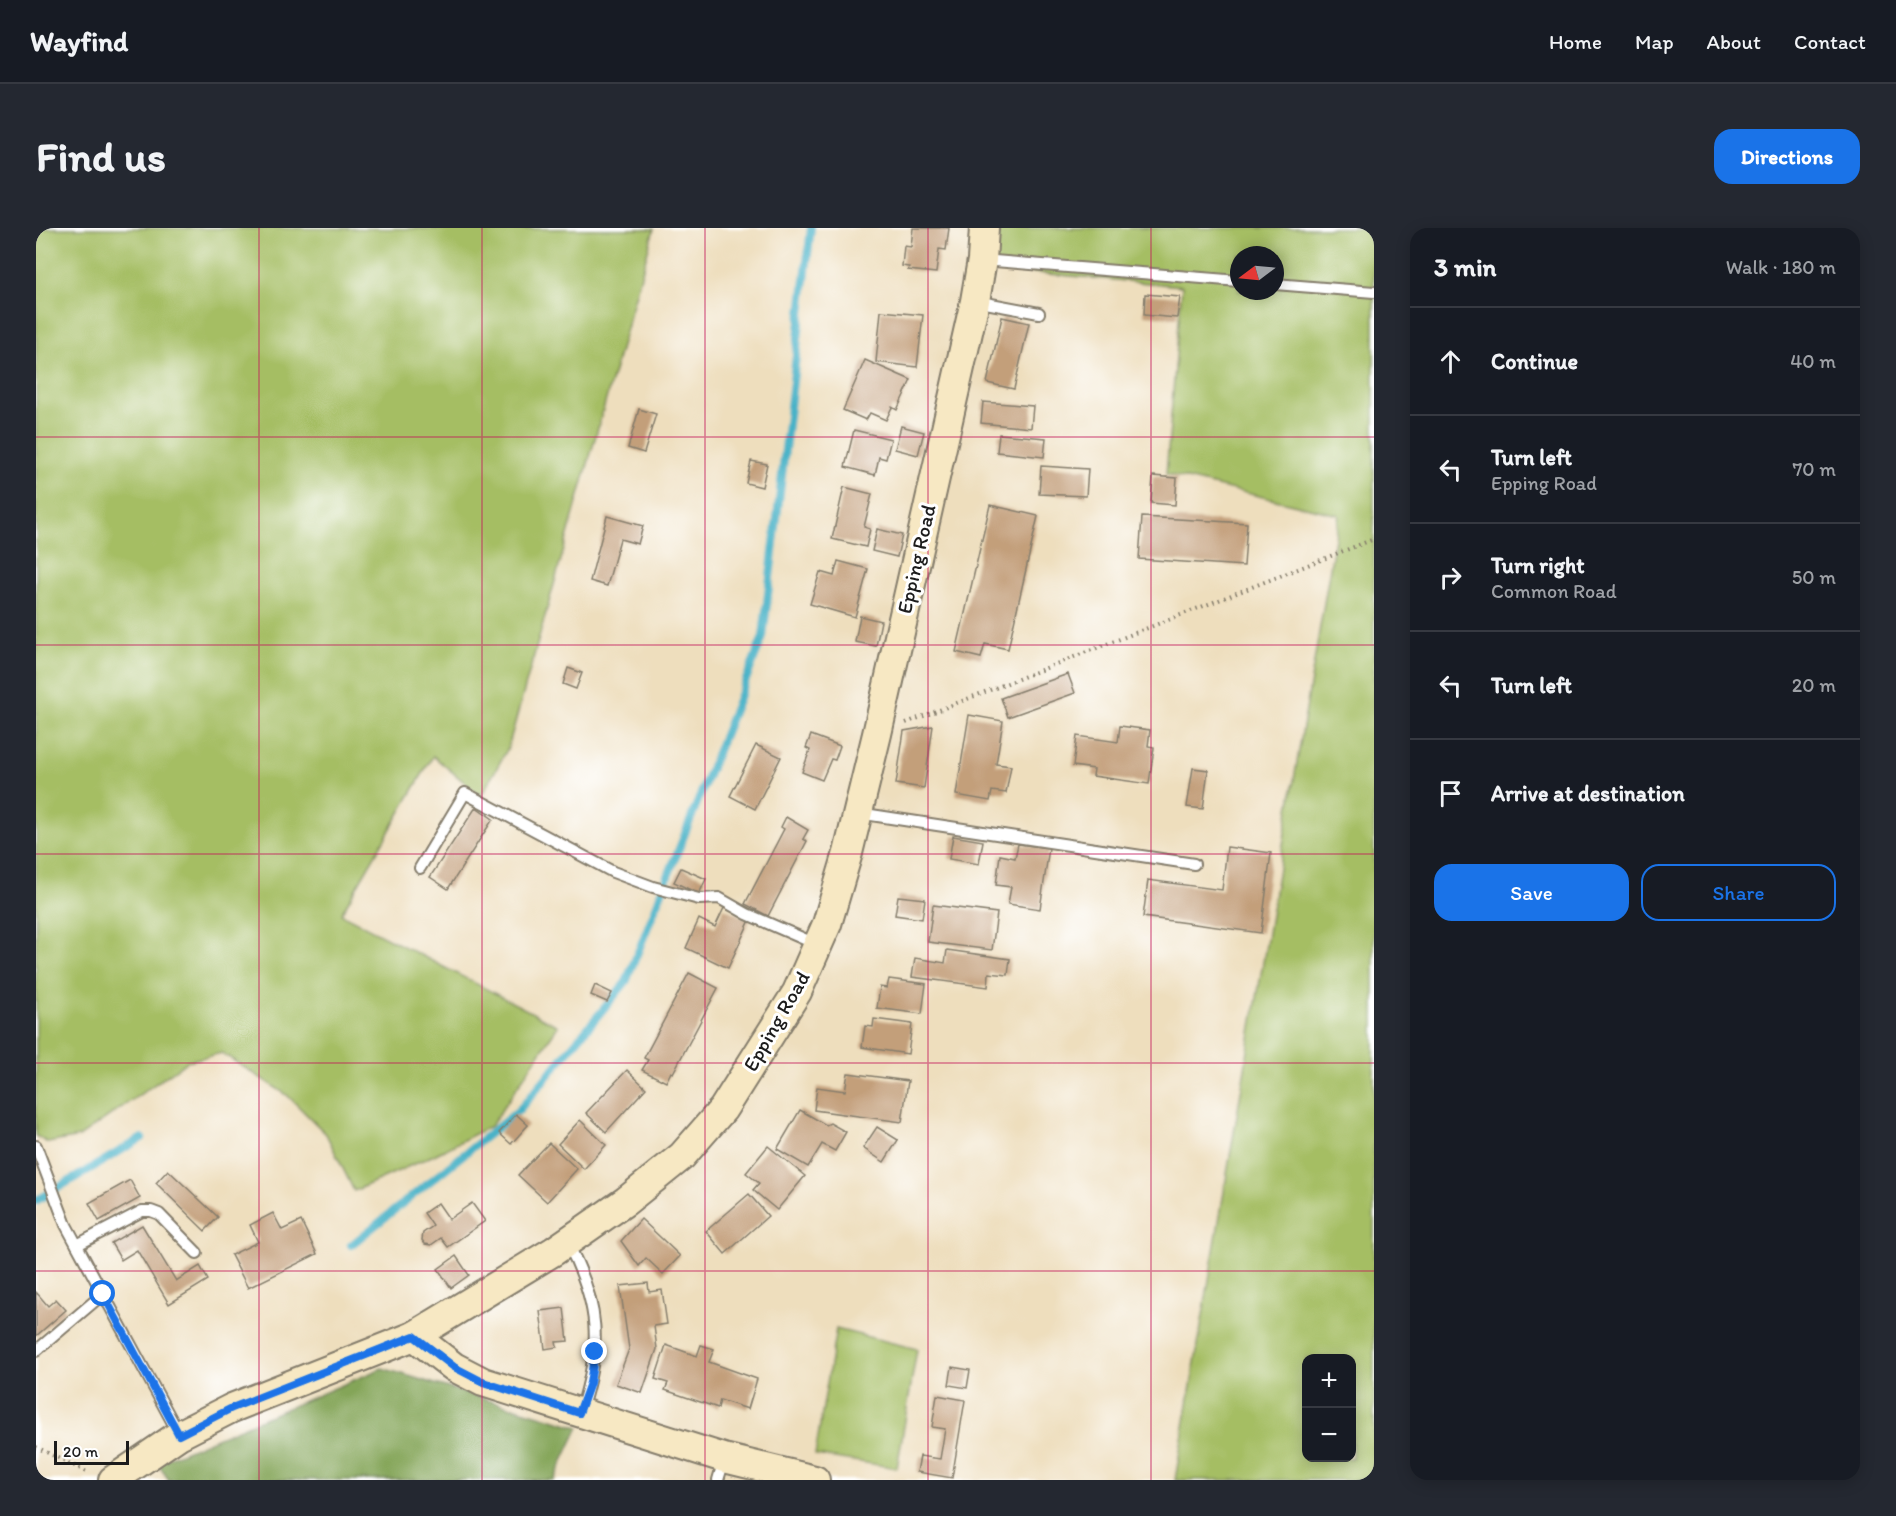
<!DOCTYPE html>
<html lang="en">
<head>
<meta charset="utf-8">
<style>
  :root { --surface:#171b24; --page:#242831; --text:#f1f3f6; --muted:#9ea1a6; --line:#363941; --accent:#1a73e8 }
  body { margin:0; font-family:Itim,sans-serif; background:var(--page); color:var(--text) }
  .controls { position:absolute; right:18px; bottom:18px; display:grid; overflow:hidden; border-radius:12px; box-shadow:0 3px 15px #0003 }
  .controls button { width:54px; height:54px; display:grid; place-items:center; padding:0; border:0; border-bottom:2px solid var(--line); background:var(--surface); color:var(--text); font:30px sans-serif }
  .compass { position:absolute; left:1194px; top:18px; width:54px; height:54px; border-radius:50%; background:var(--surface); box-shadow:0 3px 15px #0003; rotate:254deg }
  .scale { position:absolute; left:18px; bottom:15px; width:75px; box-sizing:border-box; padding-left:6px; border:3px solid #1c1c1c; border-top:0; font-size:16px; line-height:21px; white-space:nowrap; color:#1c1c1c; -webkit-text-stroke:4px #fff; paint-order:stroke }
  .stop { position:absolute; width:18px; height:18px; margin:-14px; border:4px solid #1a73e8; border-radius:50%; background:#fff }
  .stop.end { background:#1a73e8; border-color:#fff; box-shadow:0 2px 6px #0008 }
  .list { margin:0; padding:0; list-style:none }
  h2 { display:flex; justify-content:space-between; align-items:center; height:78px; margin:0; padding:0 24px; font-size:26px }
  h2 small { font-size:20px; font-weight:400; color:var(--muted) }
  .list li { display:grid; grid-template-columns:39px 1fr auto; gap:18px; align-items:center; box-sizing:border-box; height:108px; padding:0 24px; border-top:2px solid var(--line) }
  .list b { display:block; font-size:22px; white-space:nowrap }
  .list p { margin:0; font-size:20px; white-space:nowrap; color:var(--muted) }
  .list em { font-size:20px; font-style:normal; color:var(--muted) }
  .actions { display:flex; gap:12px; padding:18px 24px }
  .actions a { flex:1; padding:14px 0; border:2px solid var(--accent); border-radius:18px; text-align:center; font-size:21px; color:var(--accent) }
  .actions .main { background:var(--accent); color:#fff }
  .icon { flex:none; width:33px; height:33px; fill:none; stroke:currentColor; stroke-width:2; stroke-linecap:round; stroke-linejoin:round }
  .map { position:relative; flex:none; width:1338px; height:1252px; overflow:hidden; border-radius:18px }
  header { display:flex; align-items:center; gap:36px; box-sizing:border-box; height:84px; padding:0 30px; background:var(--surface); border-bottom:2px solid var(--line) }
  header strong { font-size:28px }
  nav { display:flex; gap:33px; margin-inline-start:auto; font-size:21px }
  .intro { display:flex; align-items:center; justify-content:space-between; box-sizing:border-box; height:144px; padding:0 36px }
  h1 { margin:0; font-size:42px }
  .button { padding:15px 27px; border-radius:18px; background:var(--accent); color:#fff; font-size:21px; font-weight:700 }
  main { display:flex; gap:36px; padding:0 36px }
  aside { flex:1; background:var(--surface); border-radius:18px; box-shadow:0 3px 15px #0003 }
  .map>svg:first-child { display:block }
  .green { fill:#a5be63; stroke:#606d40; stroke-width:1.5; fill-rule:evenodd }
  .forest { fill:#84a559; stroke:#50603a; stroke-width:1.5 }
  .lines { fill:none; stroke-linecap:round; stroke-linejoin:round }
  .stream { stroke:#48b2c7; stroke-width:8 }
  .building { fill:#c39f7a }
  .lane-casing { stroke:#857d6c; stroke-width:14 }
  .secondary-casing { stroke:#857d6c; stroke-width:32 }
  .path { stroke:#857d6c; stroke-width:4; stroke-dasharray:1.5 4.5; stroke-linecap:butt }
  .lane { stroke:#fff; stroke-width:10 }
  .secondary { stroke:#f7e8c3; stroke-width:28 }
  .route { stroke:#1a73e8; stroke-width:8 }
  .grid { fill:none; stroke:#c2185b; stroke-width:1.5; stroke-opacity:0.55 }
  .labels { text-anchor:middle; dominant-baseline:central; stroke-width:6; stroke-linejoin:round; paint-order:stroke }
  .street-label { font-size:21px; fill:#1c1c1c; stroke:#fff }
</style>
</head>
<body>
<header>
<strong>Wayfind</strong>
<nav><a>Home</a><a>Map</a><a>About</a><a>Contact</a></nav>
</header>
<div class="intro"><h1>Find us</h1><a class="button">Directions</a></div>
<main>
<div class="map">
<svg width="1338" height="1252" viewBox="0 0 1338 1252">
  <rect width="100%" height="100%" fill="#fff"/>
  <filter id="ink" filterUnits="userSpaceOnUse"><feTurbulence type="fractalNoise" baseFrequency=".0167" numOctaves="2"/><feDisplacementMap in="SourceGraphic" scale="12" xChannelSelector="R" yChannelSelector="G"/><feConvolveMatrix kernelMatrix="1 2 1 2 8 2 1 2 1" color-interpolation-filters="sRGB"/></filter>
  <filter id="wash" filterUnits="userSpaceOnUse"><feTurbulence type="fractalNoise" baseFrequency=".008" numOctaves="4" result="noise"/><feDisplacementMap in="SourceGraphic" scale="24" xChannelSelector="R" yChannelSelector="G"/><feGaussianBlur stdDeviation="1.35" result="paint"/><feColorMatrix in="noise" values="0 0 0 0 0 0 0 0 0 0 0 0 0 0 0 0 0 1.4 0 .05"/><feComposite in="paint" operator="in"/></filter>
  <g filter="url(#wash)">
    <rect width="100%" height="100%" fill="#eedebd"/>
    <g class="green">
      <polygon points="0,0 618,1 472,520 445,568 397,528 305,686 522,798 455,898 398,927 318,963 290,906 251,867 186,825 152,833 43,909 12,915 0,908"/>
      <path d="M 964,0 L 1338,0 L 1338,1252 L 1139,1252 L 1303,287 L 1130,246 L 1146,58 L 958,41 ZM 1203,27 L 1239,27 L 1239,63 L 1203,63 ZM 1270,1130 L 1316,1130 L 1316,1230 L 1270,1230 Z"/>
      <polygon points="800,1101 881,1121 861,1240 779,1227"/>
    </g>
    <polygon class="forest" points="346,1140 543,1199 518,1252 133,1252 121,1235"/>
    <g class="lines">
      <g class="stream">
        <polyline points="0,973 106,910"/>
        <polyline points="315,1017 483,882 590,754 727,409 775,0"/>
      </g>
    </g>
    <g id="blocks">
      <g class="building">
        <polygon points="877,0 913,0 910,22 903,21 900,45 872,42 873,39 866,38 868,18 875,19"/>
        <polygon points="1109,66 1144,69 1141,90 1108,87"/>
        <polygon points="845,83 887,87 881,139 840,134"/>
        <polygon points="966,89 993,95 978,161 951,155"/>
        <polygon points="829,132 875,152 861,182 856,179 850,192 834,185 830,192 807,182"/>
        <polygon points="947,174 997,178 995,200 945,195"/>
        <polygon points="603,181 620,186 608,225 592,220"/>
        <polygon points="865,198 888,204 882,227 859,221"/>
        <polygon points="818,202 855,211 850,231 843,229 839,247 809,239"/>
        <polygon points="963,206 1010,210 1008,229 961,224"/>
        <polygon points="715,233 731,236 726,259 710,255"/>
        <polygon points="1005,238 1052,241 1050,268 1003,266"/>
        <polygon points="1117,248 1141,250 1139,277 1115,275"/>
        <polygon points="808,259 836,266 828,299 834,301 830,319 796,311"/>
        <polygon points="954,277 1002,288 972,421 949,416 945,430 920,424"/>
        <polygon points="571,288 607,298 602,316 584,311 571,358 554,353"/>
        <polygon points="1106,289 1211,295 1208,338 1103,331"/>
        <polygon points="841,301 866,307 861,329 836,323"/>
        <polygon points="802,333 832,341 819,389 774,376 784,344 798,348"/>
        <polygon points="824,388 845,393 840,418 819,414"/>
        <polygon points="532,440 546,445 540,461 527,456"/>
        <polygon points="1032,446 1039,465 972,489 965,470"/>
        <polygon points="933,487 967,493 960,536 975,538 970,565 956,563 954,573 920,567"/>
        <polygon points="897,498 888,560 860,556 868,503"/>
        <polygon points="1084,498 1114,502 1112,518 1118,519 1113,556 1057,548 1058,541 1037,538 1041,508 1082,514"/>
        <polygon points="775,507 804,518 799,532 795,531 786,552 766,544 774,522 770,520"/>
        <polygon points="720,517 745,529 719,581 694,568"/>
        <polygon points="1157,540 1172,542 1167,581 1151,579"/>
        <polygon points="440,579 457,591 412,661 394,649"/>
        <polygon points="750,589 772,602 767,611 771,613 732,688 709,676 748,601 745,599"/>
        <polygon points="917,608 947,613 943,636 913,631"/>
        <polygon points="982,616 1013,620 1004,681 972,676 975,659 960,657 964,627 979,630"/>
        <polygon points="1191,619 1235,625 1225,705 1107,689 1112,652 1186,662"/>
        <polygon points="645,640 670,651 663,666 638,654"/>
        <polygon points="862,668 889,671 886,691 859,687"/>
        <polygon points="897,677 961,685 956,722 892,714"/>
        <polygon points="688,680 714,692 692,740 650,720 663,691 679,699"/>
        <polygon points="911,722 974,731 972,747 953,745 952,759 876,749 879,730 909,735"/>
        <polygon points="653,745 682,760 637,845 635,844 630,854 606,842 612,832 608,830"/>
        <polygon points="853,751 890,756 886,786 841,780 844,759 851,760"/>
        <polygon points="559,757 576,765 571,774 555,767"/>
        <polygon points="838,791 876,796 872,826 826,819 829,798 837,799"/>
        <polygon points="591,842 610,860 570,904 550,885"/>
        <polygon points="812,845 872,853 866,894 778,882 781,859 809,863"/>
        <polygon points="764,882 790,897 794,895 810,904 799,923 786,916 772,939 741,921"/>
        <polygon points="480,886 492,897 475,916 463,905"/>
        <polygon points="544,892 570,917 548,941 522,916"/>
        <polygon points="841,899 862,912 848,934 827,920"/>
        <polygon points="513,915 541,941 511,974 482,947"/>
        <polygon points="732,918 769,948 741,982 717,962 723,955 710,945"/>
        <polygon points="132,942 182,989 169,1003 120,955"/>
        <polygon points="94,952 104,970 63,993 53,975"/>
        <polygon points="713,966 732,988 689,1026 670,1003"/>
        <polygon points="402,975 413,991 436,975 449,993 412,1019 405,1010 395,1017 389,1016 386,1012 387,1005 397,998 388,985"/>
        <polygon points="237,985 246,1002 265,993 281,1026 212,1060 195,1027 222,1014 214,997"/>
        <polygon points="605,991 644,1028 627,1046 610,1030 603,1038 585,1013"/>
        <polygon points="106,997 140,1053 164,1038 172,1052 133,1076 101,1022 85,1032 75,1015"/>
        <polygon points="420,1028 433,1047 415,1060 402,1041"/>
        <polygon points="612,1055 613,1064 626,1062 631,1096 618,1098 621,1121 606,1165 580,1156 593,1121 584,1058"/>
        <polygon points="0,1064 12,1078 20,1071 30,1082 0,1108"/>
        <polygon points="528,1080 532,1113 520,1114 521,1119 509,1121 504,1083"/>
        <polygon points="630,1117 661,1128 665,1117 678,1121 673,1134 721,1151 712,1181 684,1172 682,1180 629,1162 632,1155 619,1151"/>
        <polygon points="916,1139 934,1142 931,1160 913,1157"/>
        <polygon points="901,1167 929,1172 916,1250 881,1244 884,1228 904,1231 909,1201 896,1199"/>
      </g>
    </g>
  </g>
  <g filter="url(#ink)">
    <use href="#blocks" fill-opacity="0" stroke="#857d6c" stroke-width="1.5"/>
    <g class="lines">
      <g class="lane-casing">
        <g id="lane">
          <polyline points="946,32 1203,53"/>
          <polyline points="1239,56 1338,64"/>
          <polyline points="939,73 1003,85"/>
          <polyline points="822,585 1158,636"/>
          <polyline points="384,640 429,565 577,644 617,659 663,671 683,670 711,686 782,717"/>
          <polyline points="0,918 30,997 143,1206"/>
          <path d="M 532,1016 C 564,1077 566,1117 545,1182"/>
          <polyline points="41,1017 106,983 115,983 123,986 161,1025"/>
          <polyline points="0,1123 67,1066"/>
          <polyline points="682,1252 688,1232"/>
        </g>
      </g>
      <g class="secondary-casing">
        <g id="secondary">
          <polyline points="378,1108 418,1139 447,1154 688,1230 779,1252"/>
          <polyline points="77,1252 143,1207 196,1180 378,1108 518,1023 590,973 646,928 687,881 761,764 791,696 812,625 841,506 939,73 946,32 948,0"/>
        </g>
      </g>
      <g class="path">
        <polyline points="870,495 1338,311"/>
        <polyline points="0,1219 53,1245"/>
      </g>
      <use href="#lane" class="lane"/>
      <use href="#secondary" class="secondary"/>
    </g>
  </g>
  <g class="lines" filter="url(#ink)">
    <polyline class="route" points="67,1066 143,1207 196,1180 378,1108 418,1139 447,1154 543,1185 554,1155 559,1124"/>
  </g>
  <path class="grid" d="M 223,0 L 223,1252M 446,0 L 446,1252M 669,0 L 669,1252M 892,0 L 892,1252M 1115,0 L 1115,1252M 0,209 L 1338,209M 0,417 L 1338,417M 0,626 L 1338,626M 0,835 L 1338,835M 0,1043 L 1338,1043"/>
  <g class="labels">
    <g class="street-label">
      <text transform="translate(880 331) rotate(-77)">Epping Road</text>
      <text transform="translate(740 793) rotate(-60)">Epping Road</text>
    </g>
  </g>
</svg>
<div class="controls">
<button>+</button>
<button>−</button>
</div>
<svg class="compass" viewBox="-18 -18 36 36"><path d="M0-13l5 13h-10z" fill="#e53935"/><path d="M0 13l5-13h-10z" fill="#9ea1a6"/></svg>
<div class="scale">20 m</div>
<div class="stop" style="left:67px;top:1066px"></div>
<div class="stop end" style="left:559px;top:1124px"></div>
</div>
<aside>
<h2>3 min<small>Walk · 180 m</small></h2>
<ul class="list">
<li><svg class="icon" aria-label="ahead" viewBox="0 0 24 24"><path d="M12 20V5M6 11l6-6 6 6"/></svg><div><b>Continue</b></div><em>40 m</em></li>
<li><svg class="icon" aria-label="left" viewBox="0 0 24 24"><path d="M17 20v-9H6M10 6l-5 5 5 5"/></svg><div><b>Turn left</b><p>Epping Road</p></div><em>70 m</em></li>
<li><svg class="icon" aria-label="right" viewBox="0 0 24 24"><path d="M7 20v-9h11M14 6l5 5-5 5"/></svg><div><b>Turn right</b><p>Common Road</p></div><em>50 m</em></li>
<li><svg class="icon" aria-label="left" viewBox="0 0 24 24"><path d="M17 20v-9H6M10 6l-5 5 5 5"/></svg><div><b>Turn left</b></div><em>20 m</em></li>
<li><svg class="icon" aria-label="arrive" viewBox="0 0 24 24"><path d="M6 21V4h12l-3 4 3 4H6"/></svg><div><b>Arrive at destination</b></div></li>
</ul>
<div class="actions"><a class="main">Save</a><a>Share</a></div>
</aside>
</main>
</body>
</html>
